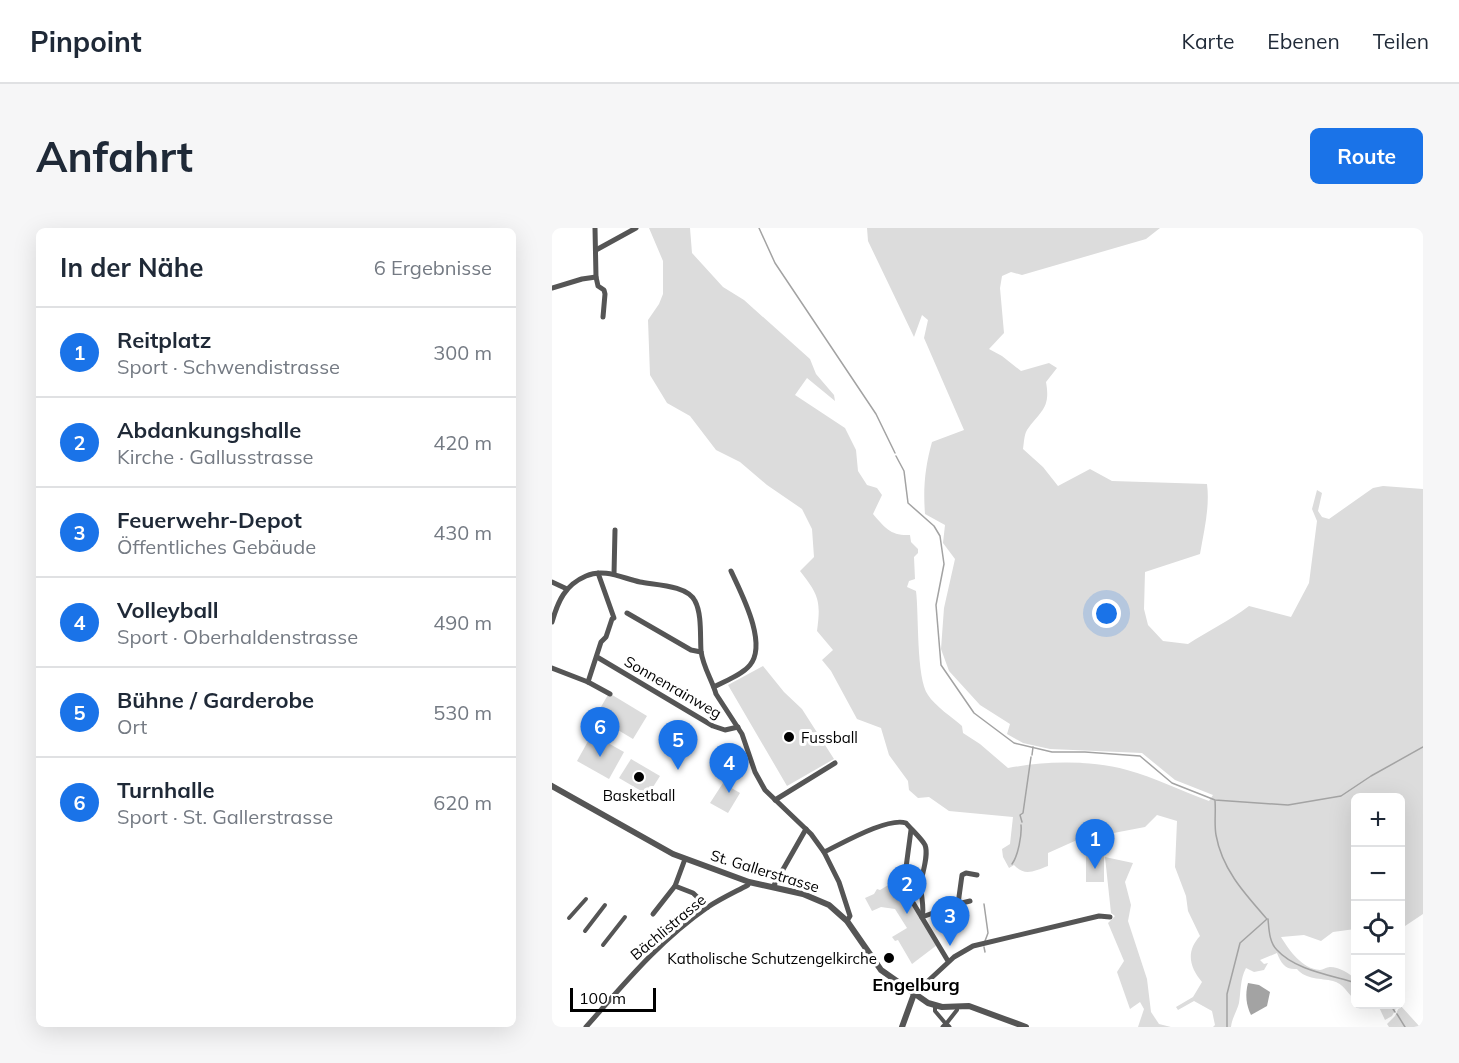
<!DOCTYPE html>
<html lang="de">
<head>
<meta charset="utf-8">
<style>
  :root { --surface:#fff; --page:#f6f6f7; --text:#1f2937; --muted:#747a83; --line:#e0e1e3; --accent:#1a73e8 }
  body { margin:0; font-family:Mulish,sans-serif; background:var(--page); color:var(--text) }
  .controls { position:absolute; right:18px; bottom:18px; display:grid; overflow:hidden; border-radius:9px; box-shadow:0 6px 24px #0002 }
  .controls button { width:54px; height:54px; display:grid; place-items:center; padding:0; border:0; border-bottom:2px solid var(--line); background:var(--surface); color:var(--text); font:30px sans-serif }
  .scale { position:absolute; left:18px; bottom:15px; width:86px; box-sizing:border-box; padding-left:6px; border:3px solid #000; border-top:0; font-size:16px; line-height:21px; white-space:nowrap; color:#000; -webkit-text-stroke:4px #fff; paint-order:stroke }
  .you { position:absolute; left:555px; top:386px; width:21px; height:21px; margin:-15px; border:4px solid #fff; border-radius:50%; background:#1a73e8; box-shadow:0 0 0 9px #1a73e833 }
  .badge { display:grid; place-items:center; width:39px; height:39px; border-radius:50%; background:var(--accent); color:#fff; font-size:20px; font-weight:700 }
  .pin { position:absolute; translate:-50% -50px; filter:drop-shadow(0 2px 3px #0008) }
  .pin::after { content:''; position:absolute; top:32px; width:21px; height:18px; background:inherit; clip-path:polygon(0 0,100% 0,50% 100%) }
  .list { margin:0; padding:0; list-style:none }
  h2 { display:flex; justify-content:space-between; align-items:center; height:78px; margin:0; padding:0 24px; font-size:26px }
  h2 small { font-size:20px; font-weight:400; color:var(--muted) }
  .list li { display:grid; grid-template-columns:39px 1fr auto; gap:18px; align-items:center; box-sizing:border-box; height:90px; padding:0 24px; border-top:2px solid var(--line) }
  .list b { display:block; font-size:22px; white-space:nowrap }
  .list p { margin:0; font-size:20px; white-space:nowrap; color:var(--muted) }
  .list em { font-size:20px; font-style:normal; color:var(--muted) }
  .icon { flex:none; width:33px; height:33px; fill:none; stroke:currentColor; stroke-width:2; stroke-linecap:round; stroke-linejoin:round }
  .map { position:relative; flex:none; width:871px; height:799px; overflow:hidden; border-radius:9px }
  header { display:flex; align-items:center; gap:36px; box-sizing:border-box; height:84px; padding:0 30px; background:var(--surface); border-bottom:2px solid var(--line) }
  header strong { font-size:28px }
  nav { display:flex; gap:33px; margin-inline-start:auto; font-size:21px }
  .intro { display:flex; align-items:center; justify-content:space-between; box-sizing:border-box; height:144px; padding:0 36px }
  h1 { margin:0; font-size:42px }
  .button { padding:15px 27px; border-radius:9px; background:var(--accent); color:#fff; font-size:21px; font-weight:700 }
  main { display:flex; gap:36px; padding:0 36px }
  aside { flex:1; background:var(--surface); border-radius:9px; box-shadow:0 6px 24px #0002 }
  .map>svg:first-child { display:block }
  .green { fill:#dcdcdc }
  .water { fill:#a3a3a3 }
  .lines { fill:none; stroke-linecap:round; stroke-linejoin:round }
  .stream { stroke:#a3a3a3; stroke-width:1.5 }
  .pedestrian { stroke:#555; stroke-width:4 }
  .minor { stroke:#555; stroke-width:5 }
  .tertiary { stroke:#555; stroke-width:6 }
  .poi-dot { fill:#000; stroke:#fff; stroke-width:2 }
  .labels { text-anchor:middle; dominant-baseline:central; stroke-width:6; stroke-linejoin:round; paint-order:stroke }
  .street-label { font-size:15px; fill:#000; stroke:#fff }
  .poi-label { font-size:15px; fill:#000; stroke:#fff; text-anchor:start }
  .quarter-label { font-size:18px; font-weight:bold; fill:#000; stroke:#fff }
</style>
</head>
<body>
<header>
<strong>Pinpoint</strong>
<nav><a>Karte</a><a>Ebenen</a><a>Teilen</a></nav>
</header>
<div class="intro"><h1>Anfahrt</h1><a class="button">Route</a></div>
<main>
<aside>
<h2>In der Nähe<small>6 Ergebnisse</small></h2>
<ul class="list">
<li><span class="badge">1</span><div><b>Reitplatz</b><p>Sport · Schwendistrasse</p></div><em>300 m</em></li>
<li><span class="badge">2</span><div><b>Abdankungshalle</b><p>Kirche · Gallusstrasse</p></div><em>420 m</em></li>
<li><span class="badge">3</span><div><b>Feuerwehr-Depot</b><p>Öffentliches Gebäude</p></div><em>430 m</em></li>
<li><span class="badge">4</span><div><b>Volleyball</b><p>Sport · Oberhaldenstrasse</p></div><em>490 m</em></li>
<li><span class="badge">5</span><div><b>Bühne / Garderobe</b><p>Ort</p></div><em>530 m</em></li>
<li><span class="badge">6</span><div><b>Turnhalle</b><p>Sport · St. Gallerstrasse</p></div><em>620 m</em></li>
</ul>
</aside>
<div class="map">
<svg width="871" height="799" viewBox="0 0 871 799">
  <rect width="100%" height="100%" fill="#fff"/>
  <g class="green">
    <path d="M 97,0 L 138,0 L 140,25 L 171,59 L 192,72 L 258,131 L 264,146 L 282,167 L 283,173 L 255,150 L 243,167 L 293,200 L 304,222 L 306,243 L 315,257 L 325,260 L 330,267 L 321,286 C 333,300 339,308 358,307 L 359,314 L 366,321 L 366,325 L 362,329 L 363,351 L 357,353 L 355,359 L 364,363 C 367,385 364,450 376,467 C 383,478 401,490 410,498 L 411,505 L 428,516 L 456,540 C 495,533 537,532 575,542 C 602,549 631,564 657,573 L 661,567 L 623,552 L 590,525 L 498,521 L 471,515 L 455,506 L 458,496 L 428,477 L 397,443 L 389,421 L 392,380 L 403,331 L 391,315 L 393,297 L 373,286 C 371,260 373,239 380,214 L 412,202 L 372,110 L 376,92 L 370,87 L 362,109 L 316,13 L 315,0 L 608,0 L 594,11 L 470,47 L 459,44 L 450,48 L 448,60 L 452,105 L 437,121 L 450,128 L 469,143 L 497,135 L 505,140 L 494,154 C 499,181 488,183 475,202 C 472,207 472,215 471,221 L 491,239 L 506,258 L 538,241 L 560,253 L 655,256 C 658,279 652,303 648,326 L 593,344 L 592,381 L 596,397 L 611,413 L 636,416 C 656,403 677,393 697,378 L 739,389 L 757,355 L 765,293 L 760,281 L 765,262 L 770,265 L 766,283 L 770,289 L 777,291 L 821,260 L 831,258 L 871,261 L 871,686 L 853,698 L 849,699 L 848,570 L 804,570 L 803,701 L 781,704 L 769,713 L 752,707 L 729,709 C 737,722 750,741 768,742 C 771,742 774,739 778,739 C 787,739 797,745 803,751 L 803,772 C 796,766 791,755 781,753 C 769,750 754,752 745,741 C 733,742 729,735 725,725 L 708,732 L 712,736 L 716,735 L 712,742 L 702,744 L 694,740 C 688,751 689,763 687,775 C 685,783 680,790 679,799 L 661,799 L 663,797 L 660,783 L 642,773 L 626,782 L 624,779 L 641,769 L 650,754 C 637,739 634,723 648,708 L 636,683 L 634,668 L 623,639 L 625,593 L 605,587 L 593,599 L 525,612 L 496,625 L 496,638 C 482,643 473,649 462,637 L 457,640 L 451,629 L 450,621 L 458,616 L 461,589 L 397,583 L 377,569 L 366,570 L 357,562 L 356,553 L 337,527 L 329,500 L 305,491 L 279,443 L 270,432 L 281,422 L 265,403 C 269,373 267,367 248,343 L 262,329 L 260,301 L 250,281 L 215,257 L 188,234 L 164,222 L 138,188 L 115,175 L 98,147 L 96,92 L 107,76 L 111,66 L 111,33 Z"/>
    <polygon points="211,438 232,464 250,481 282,531 235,558 176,457"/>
    <polygon points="57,465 95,488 81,511 51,493 49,495 42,491"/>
    <polygon points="40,506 72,524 57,551 25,533"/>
    <polygon points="79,531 108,548 96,567 67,550"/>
    <polygon points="171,555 188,565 176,585 158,575"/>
    <rect x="534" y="628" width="18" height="26"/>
    <polygon points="553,629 581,635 573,654 579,677 576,693 595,751 599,784 607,796 619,799 586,799 592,781 588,774 578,781 565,744 572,733 556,695 563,688 559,685"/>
    <polygon points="353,647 355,662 385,717 360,736 346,712 343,713 340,709 355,700 343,681 329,679 320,683 313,670 322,666 325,661 328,662"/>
    <polygon points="812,777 846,776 846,777 840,788 833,792 826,777"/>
    <polygon points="848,777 868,799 837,799 835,796 843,788"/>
  </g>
  <path class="water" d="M 696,755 L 707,757 L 718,764 L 715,778 L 699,787 C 694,777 693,766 696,755 Z"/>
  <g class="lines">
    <g class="stream">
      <polyline points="207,0 223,35 324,186 343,225"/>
      <polyline points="344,228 352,243 356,275 382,298 388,308 392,336 384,377 389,437 422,485 462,515 500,524 533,524 588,528 620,555 663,572 736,577 789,568 819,548 871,519"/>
      <polyline points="480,527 481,519"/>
      <path d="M 663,573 C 664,584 662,596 664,607 C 670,641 692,665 715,691 L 688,715 L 675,766 L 675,799"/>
      <polyline points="470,594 468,587 471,585 479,529"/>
      <path d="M 460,636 C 466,628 470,607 469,597"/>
      <polyline points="432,676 436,705 433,713"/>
      <path d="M 716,691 C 717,701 717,714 725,722 C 743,742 779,747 804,755"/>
      <polyline points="432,719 433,724"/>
      <polyline points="838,776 843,784"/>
      <polyline points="845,786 853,799"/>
    </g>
    <g class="pedestrian">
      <polyline points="17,690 34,671"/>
      <polyline points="33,703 53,677"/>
      <polyline points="51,717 73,689"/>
      <polyline points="383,778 383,783 394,796 405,782 405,778"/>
    </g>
    <g class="minor">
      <polyline points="43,0 44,49 46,58 52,62 53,66 51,89"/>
      <polyline points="44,22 84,0"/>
      <polyline points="0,60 30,51 44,49"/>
      <polyline points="62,346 63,302"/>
      <polyline points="0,354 15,361"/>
      <polyline points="75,385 139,422 149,424"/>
      <path d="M 0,394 C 6,373 13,357 34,348 C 52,340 70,350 88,354 C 103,357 135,357 143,373 C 150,386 148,408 149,423 C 151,439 160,452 164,466 L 190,506 L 203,544 L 213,562 L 259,606 L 272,624 L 287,654 L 298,688 L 295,693"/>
      <polyline points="45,429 161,498 173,502 186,499"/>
      <polyline points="0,440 36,454 58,466"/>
      <polyline points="36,454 49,414 54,409 60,391 62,390 46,345"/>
      <path d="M 162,459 C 173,453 190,447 198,437 C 216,415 189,365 179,343"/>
      <polyline points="223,572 283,535"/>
      <polyline points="359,602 353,647 354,663 396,733"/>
      <path d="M 272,624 C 291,615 336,589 354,595 C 359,601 370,611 373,617 C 377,627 370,645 369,655 C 368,666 373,679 370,689"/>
      <polyline points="123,658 141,665 156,679"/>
      <polyline points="221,659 254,601"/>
      <polyline points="406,676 418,673"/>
      <polyline points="101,686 123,658 133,631"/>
      <polyline points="370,689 406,676 410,647 414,645 425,647"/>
      <polyline points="362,766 402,729 421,718 547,688 558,689"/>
      <path d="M 34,799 C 72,756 108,712 156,679 C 168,671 183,664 196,657 L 197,654"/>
      <polyline points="391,799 394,796 397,799"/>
    </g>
    <g class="tertiary">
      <polyline points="0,558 121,626 197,654 251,666 277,677 295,693 329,742 376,775 390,779 417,778 474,799"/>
      <polyline points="350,799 362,766"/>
    </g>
  </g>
  <g class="poi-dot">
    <circle cx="237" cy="509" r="6"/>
    <circle cx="87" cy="549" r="6"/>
    <circle cx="337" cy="730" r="6"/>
  </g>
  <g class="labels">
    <g class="street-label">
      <text transform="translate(121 459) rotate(30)">Sonnenrainweg</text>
      <text transform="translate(213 643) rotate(17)">St. Gallerstrasse</text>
      <text transform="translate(116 699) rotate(-40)">Bächlistrasse</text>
    </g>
    <g class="poi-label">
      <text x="249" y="509">Fussball</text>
      <text x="87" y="567" text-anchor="middle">Basketball</text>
      <text x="325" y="730" text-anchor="end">Katholische Schutzengelkirche</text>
    </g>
    <g class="quarter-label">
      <text x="364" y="756">Engelburg</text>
    </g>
  </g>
</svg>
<div class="controls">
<button>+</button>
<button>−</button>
<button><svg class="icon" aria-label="locate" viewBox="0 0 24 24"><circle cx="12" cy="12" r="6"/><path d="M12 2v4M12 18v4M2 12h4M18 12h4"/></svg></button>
<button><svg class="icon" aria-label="layers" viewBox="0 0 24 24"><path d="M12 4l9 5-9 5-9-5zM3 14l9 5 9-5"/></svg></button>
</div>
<div class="scale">100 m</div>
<div class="you"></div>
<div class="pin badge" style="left:543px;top:641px">1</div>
<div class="pin badge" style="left:355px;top:686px">2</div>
<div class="pin badge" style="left:398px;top:718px">3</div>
<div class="pin badge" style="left:177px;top:565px">4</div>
<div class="pin badge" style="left:126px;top:542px">5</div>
<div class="pin badge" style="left:48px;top:529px">6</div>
</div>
</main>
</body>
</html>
